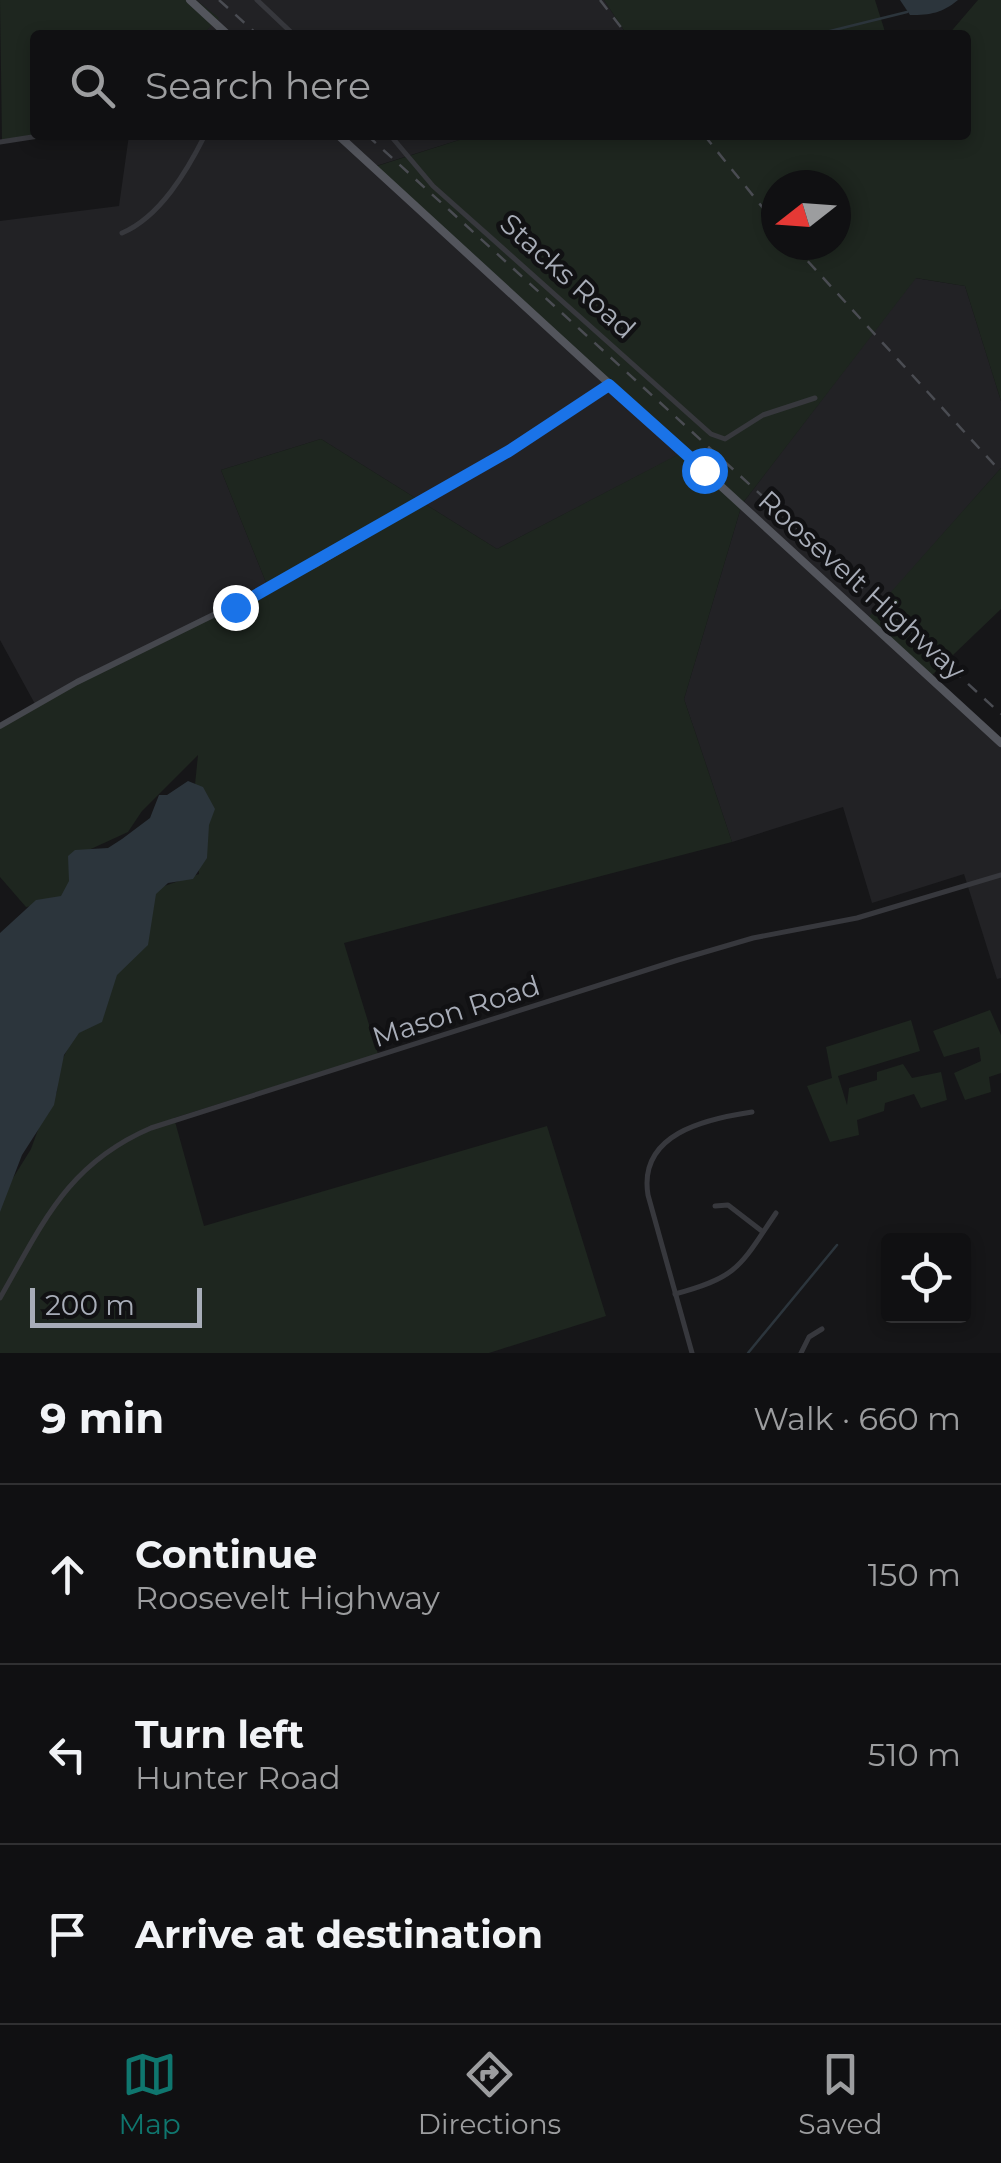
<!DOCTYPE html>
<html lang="en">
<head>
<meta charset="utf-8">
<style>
  :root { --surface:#101012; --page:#1e1e20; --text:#f1f3f6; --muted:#9c9d9f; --line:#303032; --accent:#0f766e }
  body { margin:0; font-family:Montserrat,sans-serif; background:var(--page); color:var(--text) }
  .controls { position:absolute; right:30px; bottom:30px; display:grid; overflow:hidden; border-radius:10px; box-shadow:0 5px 15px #0003 }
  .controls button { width:90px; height:90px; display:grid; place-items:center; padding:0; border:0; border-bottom:2px solid var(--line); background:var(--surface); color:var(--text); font:50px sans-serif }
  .compass { position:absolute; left:761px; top:170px; width:90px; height:90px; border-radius:50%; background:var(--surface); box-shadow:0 5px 15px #0003; rotate:253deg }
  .scale { position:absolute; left:30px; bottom:25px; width:172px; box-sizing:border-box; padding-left:10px; border:5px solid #a8adb8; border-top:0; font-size:28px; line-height:35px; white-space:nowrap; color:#a8adb8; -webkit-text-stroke:8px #111113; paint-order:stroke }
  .stop { position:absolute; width:30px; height:30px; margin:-22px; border:8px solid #1a73e8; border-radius:50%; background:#fff }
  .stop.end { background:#1a73e8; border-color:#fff; box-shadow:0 2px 10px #0008 }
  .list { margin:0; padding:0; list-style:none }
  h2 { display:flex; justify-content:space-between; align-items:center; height:130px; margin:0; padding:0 40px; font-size:42px }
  h2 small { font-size:32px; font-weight:400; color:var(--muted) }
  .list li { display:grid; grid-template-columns:65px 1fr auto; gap:30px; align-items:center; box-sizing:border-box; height:180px; padding:0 40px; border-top:2px solid var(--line) }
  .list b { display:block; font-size:38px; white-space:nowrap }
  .list p { margin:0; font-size:32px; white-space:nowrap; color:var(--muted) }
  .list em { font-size:32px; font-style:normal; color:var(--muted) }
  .icon { flex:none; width:55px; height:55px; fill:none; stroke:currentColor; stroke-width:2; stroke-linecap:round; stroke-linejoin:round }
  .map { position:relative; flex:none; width:1001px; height:1353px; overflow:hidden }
  .search { position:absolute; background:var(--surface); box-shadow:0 5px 15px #0003; left:30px; right:30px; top:30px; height:110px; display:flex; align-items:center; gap:25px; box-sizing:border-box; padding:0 35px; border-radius:10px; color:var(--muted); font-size:38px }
  .sheet { height:670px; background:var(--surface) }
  nav { display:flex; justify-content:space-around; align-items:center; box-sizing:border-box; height:140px; border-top:2px solid var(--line); background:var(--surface); font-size:28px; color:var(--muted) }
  nav a { display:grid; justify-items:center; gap:5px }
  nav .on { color:var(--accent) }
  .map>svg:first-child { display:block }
  .built { fill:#222225 }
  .green { fill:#1e261f; fill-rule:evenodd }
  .water { fill:#2c353c }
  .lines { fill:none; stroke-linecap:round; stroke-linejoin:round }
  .stream { stroke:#2c353c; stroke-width:2.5 }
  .street { stroke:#37383d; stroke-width:5 }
  .secondary { stroke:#45474d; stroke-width:6 }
  .primary { stroke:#53555c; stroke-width:8 }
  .rail { stroke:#4a4c52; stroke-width:2.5; stroke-dasharray:12 10; stroke-linecap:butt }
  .route { stroke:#1a73e8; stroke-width:12 }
  .labels { text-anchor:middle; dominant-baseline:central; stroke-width:9; stroke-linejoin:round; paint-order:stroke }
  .street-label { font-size:28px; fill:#a8adb8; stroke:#111113 }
</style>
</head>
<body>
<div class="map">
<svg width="1001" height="1353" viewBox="0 0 1001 1353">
  <rect width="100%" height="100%" fill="#161618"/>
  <g class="built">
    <polygon points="196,0 604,0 627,35 202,35 218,18"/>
    <polygon points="129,135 475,135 376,166 680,454 497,549 321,439 221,470 267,585 35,704 0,640 0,221 119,206"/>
    <polygon points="915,278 965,286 1001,401 1001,468 868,619 1001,742 1001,978 997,979 964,874 872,903 843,807 732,842 684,699 742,504"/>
  </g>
  <g class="green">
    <polygon points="0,0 196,0 219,18 202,35 35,35 35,135 44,135 2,141"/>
    <polygon points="604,0 875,0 886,35 627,35"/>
    <path d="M 978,0 L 1001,0 L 1001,401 L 965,286 L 916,278 L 742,504 L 684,699 L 732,842 L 344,943 L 378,1054 L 174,1118 L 204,1226 L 547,1126 L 606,1316 L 489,1353 L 0,1353 L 0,1199 L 31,1149 L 43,1116 L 57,1092 L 58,1068 L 147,892 L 199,874 L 192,814 L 198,755 L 142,811 L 128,832 L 80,854 L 64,900 L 26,907 L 0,877 L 0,728 L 35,704 L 267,585 L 221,470 L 321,439 L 497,549 L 679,454 L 374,167 L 475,135 L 966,135 L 966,35 L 948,35 ZM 776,185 L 836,185 L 836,245 L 776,245 Z"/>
    <polygon points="1001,468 1001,609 930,677 867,619"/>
    <polygon points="990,1010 1001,1035 1001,1073 989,1077 991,1092 965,1100 954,1073 981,1061 979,1047 944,1057 933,1031"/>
    <polygon points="911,1020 920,1051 838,1076 847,1105 849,1088 877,1080 877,1072 903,1064 912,1078 941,1072 947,1100 921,1108 914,1094 885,1103 884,1111 857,1120 859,1135 830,1142 807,1086 832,1078 826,1047"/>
  </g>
  <g class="water">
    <path d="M 900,0 L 958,0 C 942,13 931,15 910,15 Z"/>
    <polygon points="188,781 203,787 215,809 209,825 207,858 193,879 168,883 156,894 148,945 117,975 102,1022 79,1033 64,1055 54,1105 22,1155 0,1212 0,933 36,900 61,896 69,881 68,856 75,850 108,848 122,839 150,818 159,795 167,795"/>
  </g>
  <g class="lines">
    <g class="stream">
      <polyline points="814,35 907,12"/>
      <polyline points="748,1353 837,1245"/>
    </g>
    <g class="street">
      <polyline points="257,0 294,35"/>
      <polyline points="390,135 433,186 711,434 725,439 763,415 815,398"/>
      <polyline points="0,142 45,135"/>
      <path d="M 122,233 C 160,217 187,171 205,135"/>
      <polyline points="715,1206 728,1205 763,1232"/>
      <path d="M 675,1294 C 739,1277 740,1266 776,1213"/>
      <path d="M 0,1298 C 43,1223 67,1164 151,1128 L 678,960 L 753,938 L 857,918 L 1001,875"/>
      <path d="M 692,1353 L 648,1195 C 638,1134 705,1119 752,1112"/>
      <polyline points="801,1353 809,1337 822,1329"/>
    </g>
    <polyline class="secondary" points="0,726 77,682 317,564 509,451 609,385"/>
    <g class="primary">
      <polyline points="190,0 228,35"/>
      <polyline points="338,135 1001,743"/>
    </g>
    <g class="rail">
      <polyline points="219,0 258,35"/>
      <polyline points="600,0 627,35"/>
      <polyline points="367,135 1001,714"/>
      <polyline points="704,135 776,224"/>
      <polyline points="793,245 1001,472"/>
    </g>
  </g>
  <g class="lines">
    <polyline class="route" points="235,607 509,451 609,385 704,470"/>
  </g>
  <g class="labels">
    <g class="street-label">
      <text transform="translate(568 276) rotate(42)">Stacks Road</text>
      <text transform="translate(862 585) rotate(42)">Roosevelt Highway</text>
      <text transform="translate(456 1011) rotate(-18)">Mason Road</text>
    </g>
  </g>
</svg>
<div class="controls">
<button><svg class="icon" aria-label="locate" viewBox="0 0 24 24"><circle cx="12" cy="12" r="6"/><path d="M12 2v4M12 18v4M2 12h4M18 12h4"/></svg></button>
</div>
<svg class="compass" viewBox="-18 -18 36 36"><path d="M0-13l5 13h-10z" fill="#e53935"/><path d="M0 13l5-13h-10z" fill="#9c9d9f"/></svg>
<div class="scale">200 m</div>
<div class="stop" style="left:704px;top:470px"></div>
<div class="stop end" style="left:235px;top:607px"></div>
<div class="search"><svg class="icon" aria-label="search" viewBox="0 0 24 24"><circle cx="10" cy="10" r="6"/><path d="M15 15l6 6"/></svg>Search here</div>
</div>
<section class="sheet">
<h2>9 min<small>Walk · 660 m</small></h2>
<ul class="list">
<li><svg class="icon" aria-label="ahead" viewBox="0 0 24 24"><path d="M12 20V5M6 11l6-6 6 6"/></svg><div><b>Continue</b><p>Roosevelt Highway</p></div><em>150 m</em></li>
<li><svg class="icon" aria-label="left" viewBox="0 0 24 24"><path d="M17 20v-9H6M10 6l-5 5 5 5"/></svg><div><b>Turn left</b><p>Hunter Road</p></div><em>510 m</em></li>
<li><svg class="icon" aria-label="arrive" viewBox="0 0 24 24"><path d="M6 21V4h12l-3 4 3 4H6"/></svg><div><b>Arrive at destination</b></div></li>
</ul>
</section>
<nav>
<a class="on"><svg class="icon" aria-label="map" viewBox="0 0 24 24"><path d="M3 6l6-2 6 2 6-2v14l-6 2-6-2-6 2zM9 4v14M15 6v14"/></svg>Map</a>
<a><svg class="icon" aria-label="directions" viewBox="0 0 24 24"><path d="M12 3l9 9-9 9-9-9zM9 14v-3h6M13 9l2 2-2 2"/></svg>Directions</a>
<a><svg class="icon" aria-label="saved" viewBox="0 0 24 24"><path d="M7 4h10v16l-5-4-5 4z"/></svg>Saved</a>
</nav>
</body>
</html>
